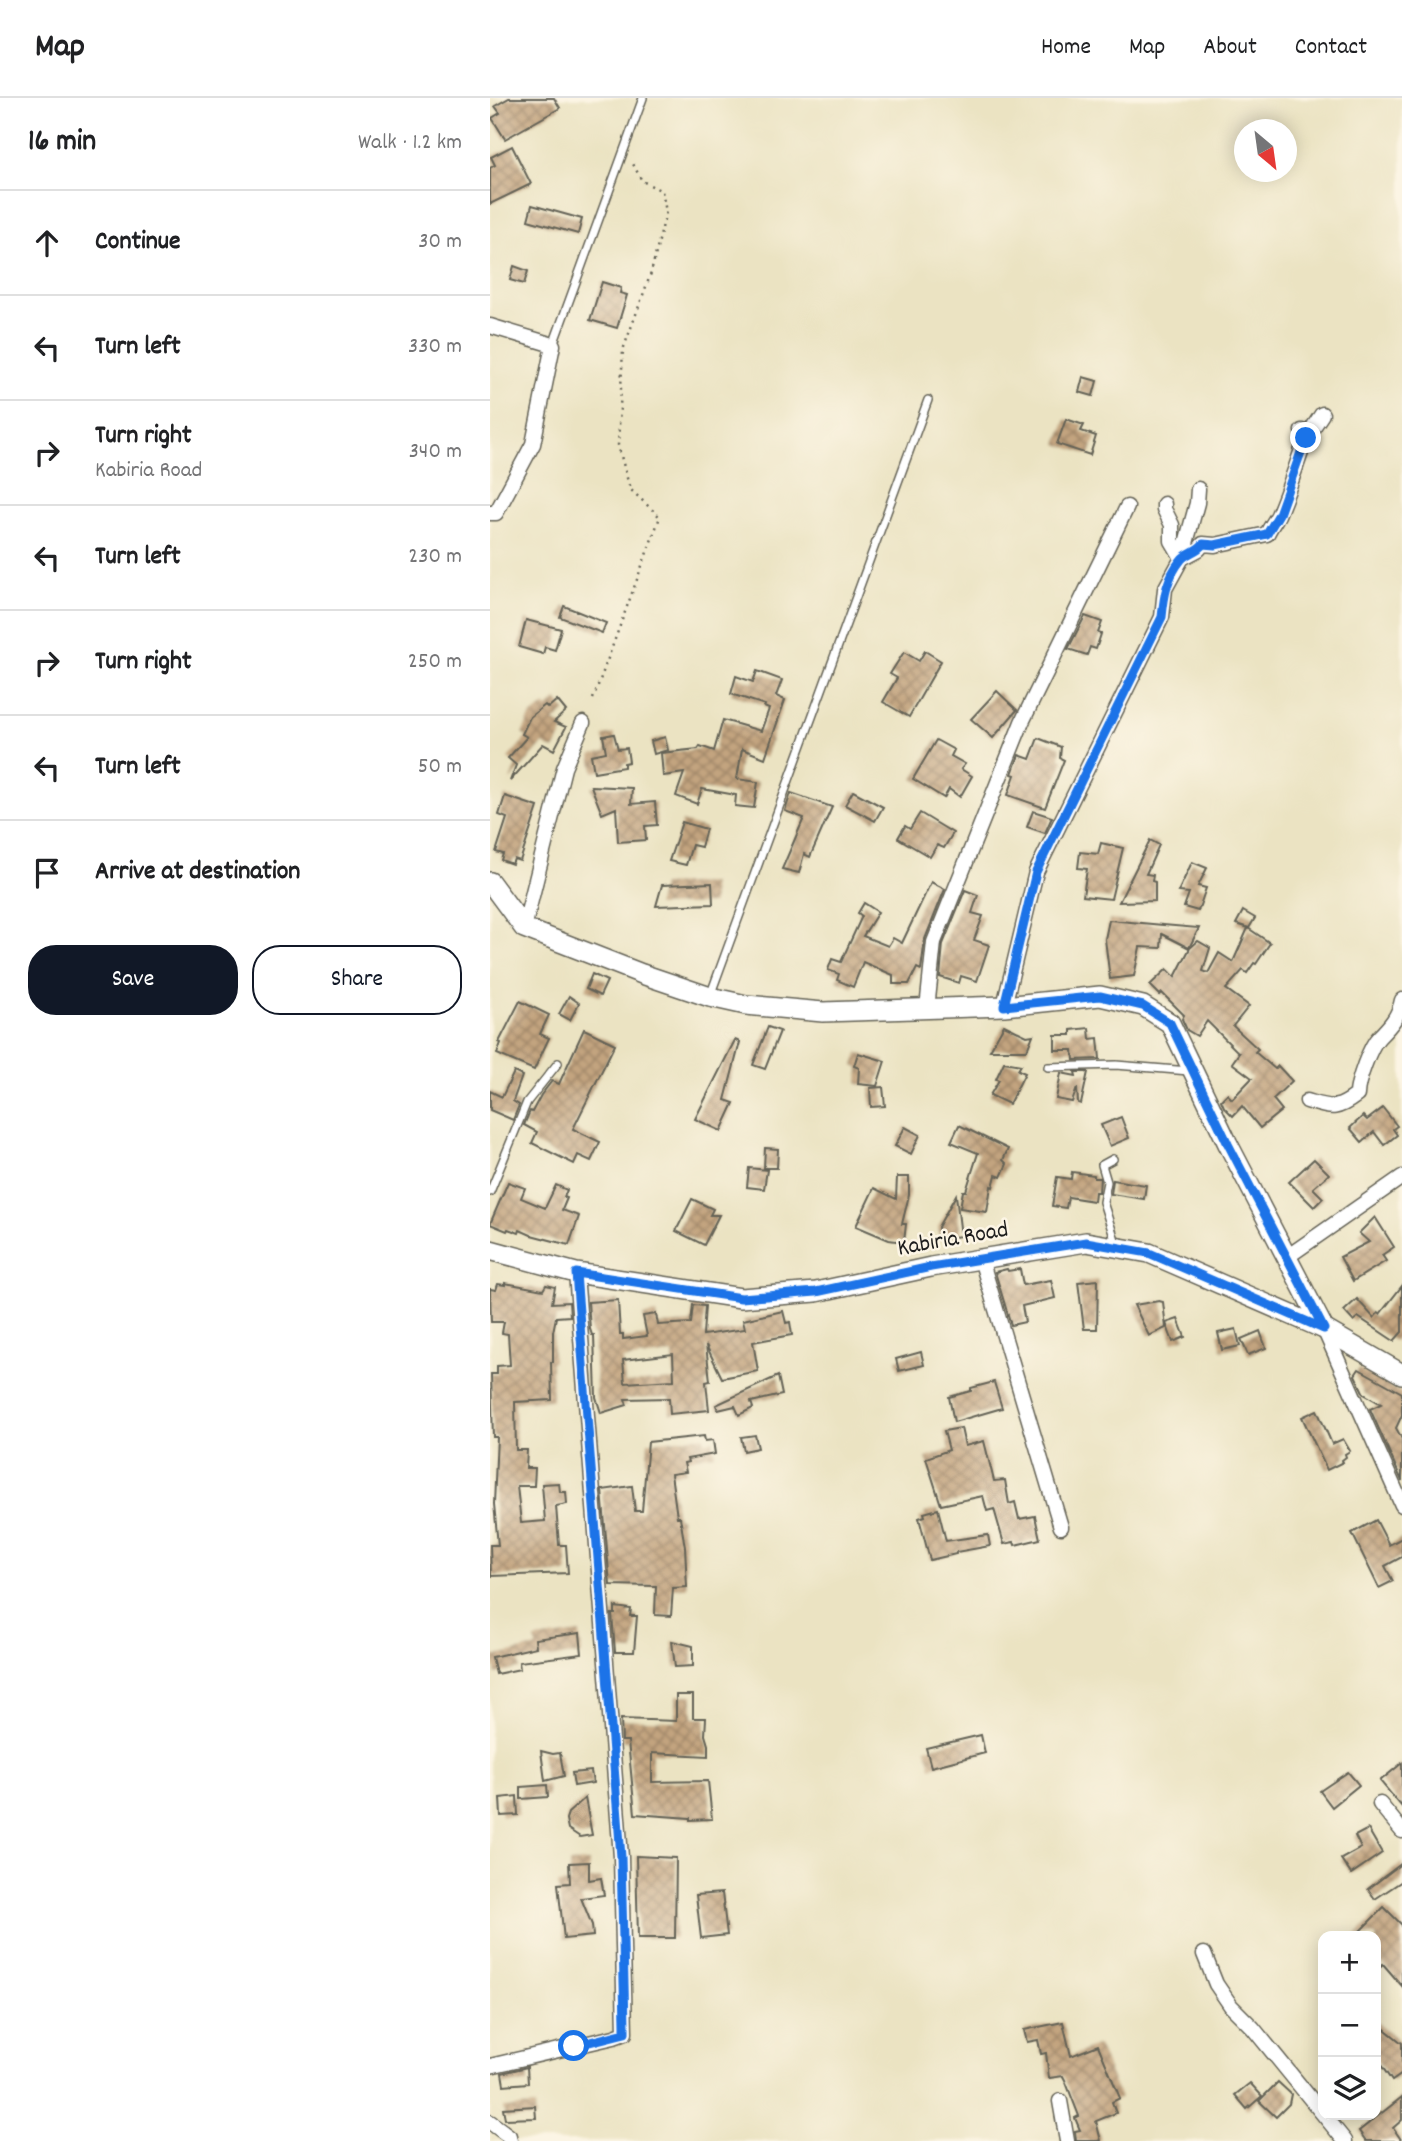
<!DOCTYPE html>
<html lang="en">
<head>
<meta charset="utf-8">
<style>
  :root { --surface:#fff; --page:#f6f6f6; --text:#202124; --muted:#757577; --line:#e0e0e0; --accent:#111827 }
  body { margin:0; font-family:Dekko,sans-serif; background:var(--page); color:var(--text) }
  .controls { position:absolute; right:21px; bottom:21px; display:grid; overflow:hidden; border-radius:14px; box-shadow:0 4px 18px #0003 }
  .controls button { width:63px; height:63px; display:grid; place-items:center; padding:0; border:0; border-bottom:2px solid var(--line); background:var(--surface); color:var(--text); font:35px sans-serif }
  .compass { position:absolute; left:744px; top:21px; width:63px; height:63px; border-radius:50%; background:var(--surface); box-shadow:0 4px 18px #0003; rotate:151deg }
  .stop { position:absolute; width:21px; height:21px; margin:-16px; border:5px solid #1a73e8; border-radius:50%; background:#fff }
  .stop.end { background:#1a73e8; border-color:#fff; box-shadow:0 2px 7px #0008 }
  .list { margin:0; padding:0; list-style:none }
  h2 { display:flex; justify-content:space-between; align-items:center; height:91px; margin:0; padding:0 28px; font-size:30px }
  h2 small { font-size:23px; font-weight:400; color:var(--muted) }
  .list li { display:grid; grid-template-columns:46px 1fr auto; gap:21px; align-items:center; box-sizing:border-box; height:105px; padding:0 28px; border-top:2px solid var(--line) }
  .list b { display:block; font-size:26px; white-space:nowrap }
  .list p { margin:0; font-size:23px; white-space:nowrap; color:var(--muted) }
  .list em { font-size:23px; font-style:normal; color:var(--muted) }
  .actions { display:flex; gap:14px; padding:21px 28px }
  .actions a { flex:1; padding:16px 0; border:2px solid var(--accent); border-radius:28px; text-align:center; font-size:24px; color:var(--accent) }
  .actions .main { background:var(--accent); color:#fff }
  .icon { flex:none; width:38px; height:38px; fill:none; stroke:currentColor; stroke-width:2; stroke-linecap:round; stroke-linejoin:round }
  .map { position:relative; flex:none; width:912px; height:2043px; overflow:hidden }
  header { display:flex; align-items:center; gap:42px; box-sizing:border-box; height:98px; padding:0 35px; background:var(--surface); border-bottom:2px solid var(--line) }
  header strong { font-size:33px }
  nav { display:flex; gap:38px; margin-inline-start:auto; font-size:24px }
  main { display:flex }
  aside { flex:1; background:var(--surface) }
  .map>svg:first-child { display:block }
  .building { fill:url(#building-cross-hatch); fill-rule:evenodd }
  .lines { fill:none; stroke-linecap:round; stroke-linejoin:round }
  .service-casing { stroke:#646256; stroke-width:10 }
  .minor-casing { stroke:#646256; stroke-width:17 }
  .secondary-casing { stroke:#646256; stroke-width:22 }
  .path { stroke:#646256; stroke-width:2.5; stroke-dasharray:2 5; stroke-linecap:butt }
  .service { stroke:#fff; stroke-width:7 }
  .minor { stroke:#fff; stroke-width:14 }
  .secondary { stroke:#fff; stroke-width:19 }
  .route { stroke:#1a73e8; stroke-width:9 }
  .labels { text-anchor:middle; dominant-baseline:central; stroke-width:5; stroke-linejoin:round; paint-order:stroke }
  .street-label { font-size:24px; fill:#1c1c1c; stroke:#fcf5e5 }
</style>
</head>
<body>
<header>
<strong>Map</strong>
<nav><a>Home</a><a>Map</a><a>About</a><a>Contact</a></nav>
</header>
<main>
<aside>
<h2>16 min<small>Walk · 1.2 km</small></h2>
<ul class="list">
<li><svg class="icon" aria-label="ahead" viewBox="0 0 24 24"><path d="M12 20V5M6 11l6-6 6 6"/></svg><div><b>Continue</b></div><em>30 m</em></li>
<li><svg class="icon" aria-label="left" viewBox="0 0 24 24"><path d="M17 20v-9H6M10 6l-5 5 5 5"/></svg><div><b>Turn left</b></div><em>330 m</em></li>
<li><svg class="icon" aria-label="right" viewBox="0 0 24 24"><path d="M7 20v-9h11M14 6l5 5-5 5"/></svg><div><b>Turn right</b><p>Kabiria Road</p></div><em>340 m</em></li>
<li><svg class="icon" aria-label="left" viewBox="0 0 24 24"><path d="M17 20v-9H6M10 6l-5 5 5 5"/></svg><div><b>Turn left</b></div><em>230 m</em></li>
<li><svg class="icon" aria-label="right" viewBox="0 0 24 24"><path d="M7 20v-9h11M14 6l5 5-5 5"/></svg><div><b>Turn right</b></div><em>250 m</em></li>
<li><svg class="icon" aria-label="left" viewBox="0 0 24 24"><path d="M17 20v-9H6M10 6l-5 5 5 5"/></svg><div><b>Turn left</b></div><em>50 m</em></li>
<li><svg class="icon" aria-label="arrive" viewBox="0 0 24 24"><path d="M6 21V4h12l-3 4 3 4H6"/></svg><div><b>Arrive at destination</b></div></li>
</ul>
<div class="actions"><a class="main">Save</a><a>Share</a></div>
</aside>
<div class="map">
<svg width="912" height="2043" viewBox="0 0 912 2043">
  <defs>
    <pattern id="building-cross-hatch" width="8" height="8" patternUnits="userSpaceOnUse" patternTransform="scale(1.75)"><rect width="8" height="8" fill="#c3a47f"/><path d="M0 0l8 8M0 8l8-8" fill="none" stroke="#9e8567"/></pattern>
  </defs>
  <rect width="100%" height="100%" fill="#fcf5e5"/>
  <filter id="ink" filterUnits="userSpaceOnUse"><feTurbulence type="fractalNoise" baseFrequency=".0143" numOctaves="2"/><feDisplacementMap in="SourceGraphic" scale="14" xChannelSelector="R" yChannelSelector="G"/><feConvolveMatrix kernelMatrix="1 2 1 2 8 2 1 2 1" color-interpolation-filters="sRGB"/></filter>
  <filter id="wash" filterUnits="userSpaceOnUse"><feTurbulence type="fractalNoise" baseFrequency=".00686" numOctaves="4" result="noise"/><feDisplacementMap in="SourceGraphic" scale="28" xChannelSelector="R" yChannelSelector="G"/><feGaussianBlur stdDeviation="1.57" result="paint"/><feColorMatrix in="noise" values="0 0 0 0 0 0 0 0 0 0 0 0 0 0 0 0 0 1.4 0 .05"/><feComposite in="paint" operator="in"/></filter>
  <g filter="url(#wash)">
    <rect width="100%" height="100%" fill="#ebe3c2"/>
    <g id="blocks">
      <g class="building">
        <polygon points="19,0 64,0 70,10 15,41 2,20 10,15 5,8"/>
        <polygon points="22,48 41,86 0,106 0,70 5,67 1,59"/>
        <polygon points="42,107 92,121 88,136 38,122"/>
        <polygon points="24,168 38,173 34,186 20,182"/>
        <polygon points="112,184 131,190 130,195 137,197 127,230 100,222"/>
        <polygon points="593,279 607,283 603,298 589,294"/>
        <polygon points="576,321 594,327 591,333 606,338 600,357 567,346"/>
        <polygon points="74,508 116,525 112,535 70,519"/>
        <polygon points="595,518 612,524 608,535 611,536 606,551 600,549 597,557 578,551"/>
        <polygon points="36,522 71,531 65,552 55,549 53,556 29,549"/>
        <polygon points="435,553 451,563 419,619 393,604 407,580 400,576 414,554 429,563"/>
        <polygon points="267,573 292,582 286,598 295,602 275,660 252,651 247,681 268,684 264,710 245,708 246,697 212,691 207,706 186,698 194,675 173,678 171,655 208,651 210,648 224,653 233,622 271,633 279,611 274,609 275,607 241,596 246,578 263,584"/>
        <polygon points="507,593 527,612 503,640 481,621"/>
        <polygon points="67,602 76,613 64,624 76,629 64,652 53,646 20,683 26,667 18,660 37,639 32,636 40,619 55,607 58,610"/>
        <polygon points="124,636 128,651 137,650 139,664 134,665 134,669 104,674 101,657 116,654 113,638"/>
        <polygon points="175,639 178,652 164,656 161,643"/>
        <polygon points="548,640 571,649 570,660 574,662 555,710 518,697 525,677 522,676 529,657 540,661"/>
        <polygon points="446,642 464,652 461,658 475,666 471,671 482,678 470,699 459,691 454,700 423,681"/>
        <polygon points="101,688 142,690 141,706 165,704 167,727 155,728 156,742 128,744 126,710 112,716"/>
        <polygon points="363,693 393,709 385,723 355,707"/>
        <polygon points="301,695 342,709 320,759 314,756 309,775 292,771 314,720 295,713"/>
        <polygon points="15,698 48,709 30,763 24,761 22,766 11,762 13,756 6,754 17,720 9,717"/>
        <polygon points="543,713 562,719 555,735 537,729"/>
        <polygon points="430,715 463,735 454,750 447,747 440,759 408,740 415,728 420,731"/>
        <polygon points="192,724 216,731 211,749 202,747 196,767 179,763"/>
        <polygon points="660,742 669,747 656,776 663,777 662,783 665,784 665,803 629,804"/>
        <polygon points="611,745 633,750 621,801 593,798 597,771 588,770 590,754 608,756"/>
        <polygon points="702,764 717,770 708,788 716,790 708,813 694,809 699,795 688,794"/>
        <polygon points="441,784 455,791 435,841 431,872 427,870 419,886 403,886 403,877 373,864 363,889 347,882 349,876 338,872 342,861 351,864 372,818 368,815 374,805 388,814 373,838 398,848 403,840 412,845"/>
        <polygon points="222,785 223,806 166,808 172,787"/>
        <polygon points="475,792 488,797 482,815 493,818 484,842 499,847 487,883 471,878 469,885 450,879 453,846"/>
        <polygon points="753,813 765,820 759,830 746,826"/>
        <polygon points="619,822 673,827 709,830 699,850 672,836 671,850 650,849 644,878 620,881 615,841"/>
        <polygon points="758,830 780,845 766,866 764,865 757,875 753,872 736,891 759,908 743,928 768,951 765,954 785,971 788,968 802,983 783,1001 792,1012 770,1030 752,1008 743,1018 734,1009 731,1002 737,996 742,1001 762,980 742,965 749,955 717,923 707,938 697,932 692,921 694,917 672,895 670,897 660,887 677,871 685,879 700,850 708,843 720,850 713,873 718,875 729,855 743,864"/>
        <polygon points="102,876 117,883 110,898 96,891"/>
        <polygon points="79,898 89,905 80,922 69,916"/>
        <polygon points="30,903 59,917 50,936 59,940 44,972 7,956 11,945 9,944"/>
        <polygon points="514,927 537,938 543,937 537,952 500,952"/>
        <polygon points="278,929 290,933 275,971 263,967"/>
        <polygon points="599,930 600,941 608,940 610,961 584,962 583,952 565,952 565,937 581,937 581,932"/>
        <polygon points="94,931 125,946 83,1031 110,1044 101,1063 88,1057 84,1066 42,1045 47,1034 34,1027 40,1013 42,1014 51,997 62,983 69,986"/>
        <polygon points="245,942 250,944 235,1002 244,1005 231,1033 205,1021"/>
        <polygon points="368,955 395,963 387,988 368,986 369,970 364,968"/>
        <polygon points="514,964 531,967 528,972 535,975 519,1006 500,997 509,982 506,981"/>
        <polygon points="24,974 32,978 23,1003 29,1007 23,1022 0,1012 0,993 12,999"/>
        <polygon points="585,974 598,974 591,1006 588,1005 587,990 582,1004 566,1001 571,975 586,978"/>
        <polygon points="393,989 395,1008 381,1009 380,990"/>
        <polygon points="893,1010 907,1028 903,1031 907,1037 894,1047 884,1034 872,1044 860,1030 873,1018 877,1022"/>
        <polygon points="631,1019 639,1040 620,1048 611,1027"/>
        <polygon points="469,1027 518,1051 513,1062 517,1066 511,1079 506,1077 503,1089 501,1088 497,1114 470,1110 473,1093 476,1093 488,1055 461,1044"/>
        <polygon points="415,1029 430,1037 421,1056 405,1048"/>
        <polygon points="275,1050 288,1051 287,1070 274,1070"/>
        <polygon points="824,1061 839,1076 823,1090 833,1100 824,1109 799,1084"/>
        <polygon points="259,1070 277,1072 274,1091 257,1089"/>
        <polygon points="582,1074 604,1077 604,1080 610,1080 609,1094 605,1094 604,1103 578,1099 576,1110 562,1108 567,1079 581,1081"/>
        <polygon points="407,1079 419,1079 419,1097 412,1126 416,1126 414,1144 399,1142 366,1128 384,1090 406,1101"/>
        <polygon points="623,1082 656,1087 654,1101 621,1096"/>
        <polygon points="18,1084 35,1090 31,1100 55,1110 66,1087 77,1092 74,1099 77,1100 72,1112 89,1118 79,1147 41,1137 30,1132 29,1135 18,1131 17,1133 0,1126"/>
        <polygon points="466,1097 471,1138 450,1141 448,1129"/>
        <polygon points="202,1101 223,1111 220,1117 229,1117 214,1147 186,1133"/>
        <polygon points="885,1119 904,1149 892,1157 896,1163 863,1183 850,1159 879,1144 869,1135"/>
        <polygon points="517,1171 518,1173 530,1171 533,1187 561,1182 565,1200 532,1208 535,1224 521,1227 505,1174"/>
        <polygon points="608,1182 607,1231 594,1231 588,1184"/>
        <polygon points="15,1185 53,1192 56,1187 65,1189 62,1205 79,1204 80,1218 66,1219 63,1234 63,1264 61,1264 62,1302 25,1304 26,1352 37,1352 36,1370 45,1370 44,1388 27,1388 31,1425 55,1423 52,1386 69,1385 70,1394 76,1394 77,1406 66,1408 69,1447 76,1447 78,1475 1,1478 0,1447 8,1447 4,1406 7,1339 3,1339 1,1276 7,1276 7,1268 20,1267 18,1236 12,1235 14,1224 1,1224 0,1191 6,1192 8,1186 15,1187"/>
        <polygon points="912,1188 912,1234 904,1243 868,1219 863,1223 854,1213 867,1201 884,1220 888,1215 890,1216"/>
        <path d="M 128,1202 L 130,1236 L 133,1236 L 133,1241 L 157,1238 L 153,1218 L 166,1216 L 168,1227 L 201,1225 L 203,1207 L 215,1208 L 213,1237 L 255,1231 L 253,1222 L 293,1213 L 296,1225 L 300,1224 L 302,1237 L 263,1244 L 268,1273 L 232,1280 L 216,1247 L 220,1283 L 216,1284 L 219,1312 L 180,1316 L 179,1300 L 135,1301 L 137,1307 L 111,1315 L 106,1299 L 104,1237 L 102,1237 L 100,1231 L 98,1204 ZM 183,1256 L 184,1282 L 135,1285 L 133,1262 Z"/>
        <polygon points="669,1203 673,1204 676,1230 659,1238 644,1207"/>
        <polygon points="688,1221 695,1239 683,1244 676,1225"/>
        <polygon points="746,1231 750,1248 732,1252 728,1235"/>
        <polygon points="770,1233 776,1250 758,1257 751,1241"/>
        <polygon points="431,1254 434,1267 409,1273 406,1261"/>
        <polygon points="869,1271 912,1295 912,1317 906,1330 912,1341 912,1383 880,1311 891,1306 874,1296 865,1277"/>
        <polygon points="288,1278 292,1297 261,1304 263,1310 249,1317 245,1308 228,1312 226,1307"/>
        <polygon points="504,1284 512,1310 464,1324 459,1299 481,1293 481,1290"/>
        <polygon points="827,1312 842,1346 853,1341 860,1353 855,1356 856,1359 852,1362 853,1364 837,1372 812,1319"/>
        <polygon points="471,1330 475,1348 494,1343 504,1383 515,1382 519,1406 525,1404 529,1421 545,1418 550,1441 525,1447 524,1444 514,1446 504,1411 497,1413 493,1398 451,1407 436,1360 459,1352 454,1333"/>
        <polygon points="265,1337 268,1350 254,1353 251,1339"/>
        <polygon points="214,1338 215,1343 223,1342 225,1356 197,1361 198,1364 194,1365 196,1374 181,1376 187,1419 190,1419 195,1449 197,1489 183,1490 181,1518 165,1517 166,1488 120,1487 112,1392 142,1388 145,1413 152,1413 158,1344"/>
        <polygon points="448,1411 456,1443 498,1437 500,1448 466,1454 466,1456 440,1462 429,1420 435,1418 434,1415"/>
        <polygon points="886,1422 899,1447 912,1440 912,1459 895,1468 903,1483 889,1490 862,1435"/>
        <polygon points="125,1509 141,1511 140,1518 147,1518 144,1554 125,1554 122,1516 125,1516"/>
        <polygon points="90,1535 92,1556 29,1564 30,1571 6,1576 2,1559 46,1549 45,1541"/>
        <polygon points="182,1543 203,1548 203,1568 185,1569"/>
        <polygon points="186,1597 203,1597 203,1620 216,1620 215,1637 218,1647 218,1658 162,1655 162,1684 218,1683 222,1721 200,1722 200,1720 145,1716 138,1643 132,1643 131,1621 186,1623"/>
        <polygon points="491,1637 495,1655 441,1669 436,1650"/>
        <polygon points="51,1653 63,1656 70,1655 74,1678 55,1683"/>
        <polygon points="912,1665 912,1709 890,1683"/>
        <polygon points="101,1673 103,1685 84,1688 82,1675"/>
        <polygon points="858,1674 869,1687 842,1709 830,1693"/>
        <polygon points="57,1687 58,1699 31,1701 31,1689"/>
        <polygon points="27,1698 28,1717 11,1718 10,1700"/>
        <polygon points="95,1700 102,1737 90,1739 78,1731 76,1721 78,1715"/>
        <polygon points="878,1731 892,1755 861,1776 851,1761 871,1750 865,1738"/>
        <polygon points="146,1758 186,1760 185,1840 148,1840"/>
        <polygon points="99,1764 99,1782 111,1780 114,1797 91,1800 102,1827 103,1838 74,1841 68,1786 80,1785 79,1765"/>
        <polygon points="912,1765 912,1783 885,1801 878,1791"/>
        <polygon points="232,1795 237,1837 211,1840 206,1797"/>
        <polygon points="894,1809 912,1827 912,1888 893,1866 886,1872 886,1838 865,1838"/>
        <polygon points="573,1924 581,1958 608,1947 630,2000 622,2004 626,2015 606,2023 611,2043 586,2043 585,2033 590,2032 585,2020 589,2018 575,1982 573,1978 559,1980 556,1955 551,1956 548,1942 537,1944 534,1932"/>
        <polygon points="886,1924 912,1945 912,1976 902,1983 886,1960"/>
        <polygon points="37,1969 38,1985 14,1987 12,1975"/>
        <polygon points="788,1984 801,1996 799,2006 786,2019 769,2003"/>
        <polygon points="760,1985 772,1998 757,2011 745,1997"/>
        <polygon points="912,1999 912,2022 903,2030 912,2043 876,2043 869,2033"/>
        <polygon points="45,2008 46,2020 15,2021 13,2010"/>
      </g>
    </g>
  </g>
  <g filter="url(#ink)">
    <use href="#blocks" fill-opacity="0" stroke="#646256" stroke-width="2"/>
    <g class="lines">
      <g class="service-casing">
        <g id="service">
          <polyline points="63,247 153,0"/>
          <polyline points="220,898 438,302"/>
          <polyline points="558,969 626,967 699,973"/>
          <polyline points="623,1061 612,1067 617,1084 613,1104 626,1145"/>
          <polyline points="0,1094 37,1004 68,965"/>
        </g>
      </g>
      <g class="minor-casing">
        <g id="minor">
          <polyline points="0,228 63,247 43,346 6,415 0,415"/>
          <polyline points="816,340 832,316"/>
          <path d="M 692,460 L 709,451 L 713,446 L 725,447 L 777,436 C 780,429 785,423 788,417 C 799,392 807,365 816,340 L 812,333"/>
          <polyline points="692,460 707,405 708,391"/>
          <polyline points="34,830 74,670 93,625"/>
          <polyline points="514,908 546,774 672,519 675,491 692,460 682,443 682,427 674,411 674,406"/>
          <polyline points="437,911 444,844 532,624 637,409"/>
          <path d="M 817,1003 C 842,1010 846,1013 867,997 C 867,984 880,948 889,939 C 900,928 909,918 912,902"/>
          <polyline points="797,1159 912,1079"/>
          <polyline points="491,1161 571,1429"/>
          <polyline points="834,1231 912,1407"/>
          <polyline points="890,1706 912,1733"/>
          <polyline points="714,1856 726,1886 741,1908 763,1930 855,2043"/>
          <polyline points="0,1968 124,1939 135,1935 131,1759 86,1175"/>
          <polyline points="570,2003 577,2043"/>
          <polyline points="0,2024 19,2038 20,2043"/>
        </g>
      </g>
      <g class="secondary-casing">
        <g id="secondary">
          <polyline points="0,784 34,830 152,876 220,899 256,907 333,914 514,908 610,898 653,908 680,925 738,1046 834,1231"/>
          <polyline points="0,1152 86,1175 251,1200 326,1194 441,1169 596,1144 659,1155 834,1231 912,1276"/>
        </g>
      </g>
      <polyline class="path" points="103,601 170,419 140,391 128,347 133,252 161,175 176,114 172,93 152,83 141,62"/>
      <use href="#service" class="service"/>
      <use href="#minor" class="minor"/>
      <use href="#secondary" class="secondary"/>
    </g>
  </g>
  <g class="lines" filter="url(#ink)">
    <path class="route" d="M 84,1948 L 135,1935 L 135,1927 L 131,1759 L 86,1175 L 251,1200 L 326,1194 L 441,1169 L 596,1144 L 659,1155 L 834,1231 L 738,1046 L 680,925 L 653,908 L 610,898 L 514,908 L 546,774 L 672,519 C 674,498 677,479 691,462 C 696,455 707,454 713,446 L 725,447 L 777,436 L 789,416 L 816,340"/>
  </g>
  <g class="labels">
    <g class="street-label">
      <text transform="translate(463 1142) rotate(-10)">Kabiria Road</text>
    </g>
  </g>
</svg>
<div class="controls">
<button>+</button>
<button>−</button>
<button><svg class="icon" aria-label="layers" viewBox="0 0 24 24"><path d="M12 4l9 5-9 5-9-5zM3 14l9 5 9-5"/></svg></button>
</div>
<svg class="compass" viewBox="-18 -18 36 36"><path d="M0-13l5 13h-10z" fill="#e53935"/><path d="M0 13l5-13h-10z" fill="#757577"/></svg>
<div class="stop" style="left:84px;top:1948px"></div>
<div class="stop end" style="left:816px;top:340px"></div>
</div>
</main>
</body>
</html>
